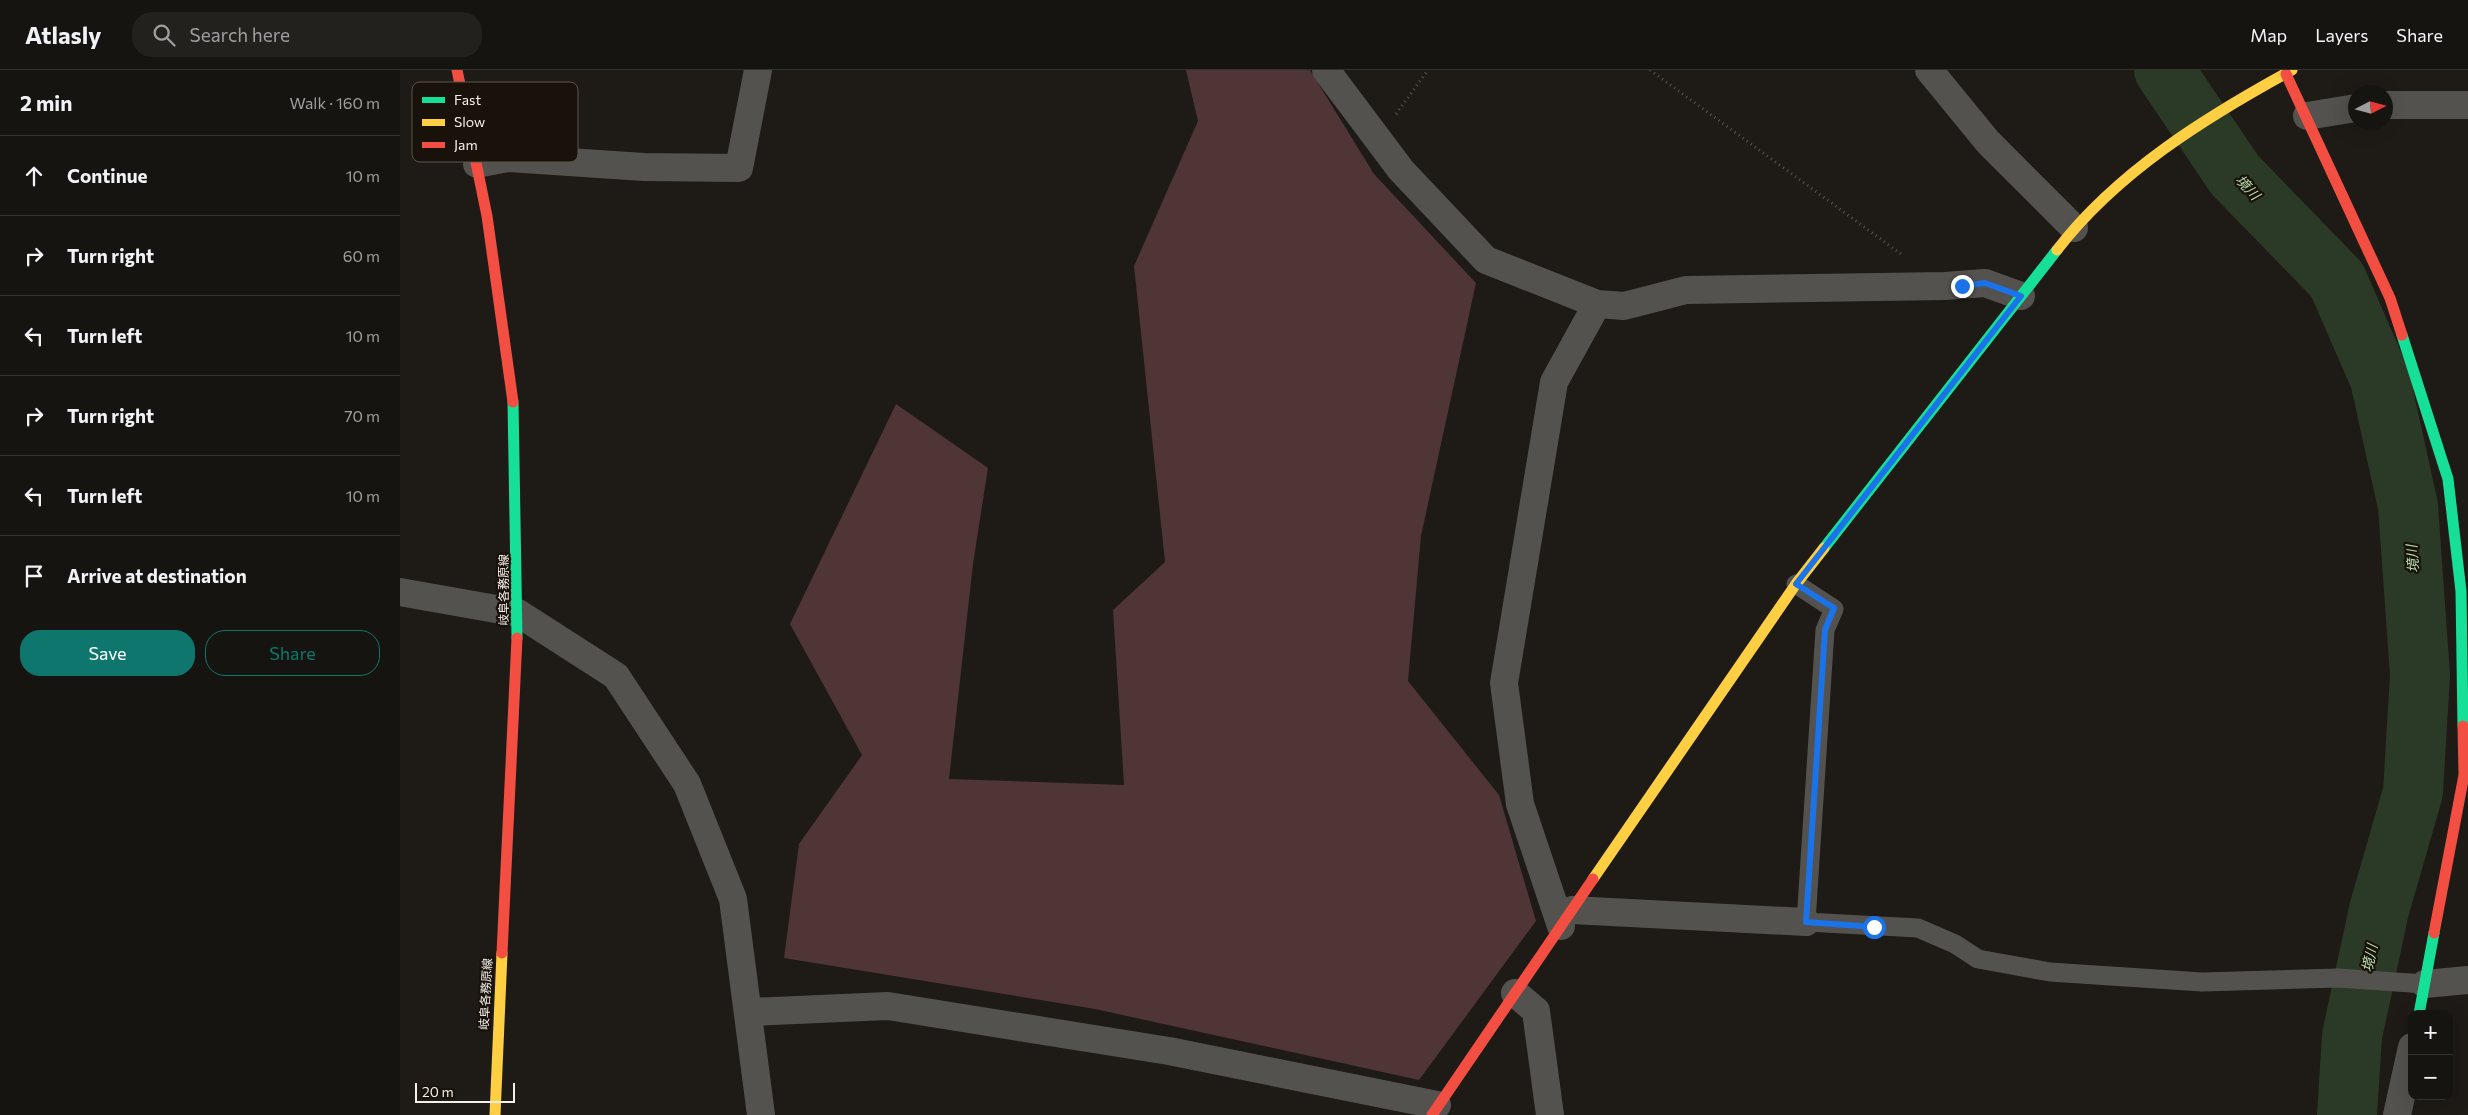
<!DOCTYPE html>
<html lang="en">
<head>
<meta charset="utf-8">
<style>
  :root { --surface:#161410; --page:#23211e; --text:#f1f3f6; --muted:#9e9e9f; --line:#353330; --accent:#0f766e }
  body { margin:0; font-family:Commissioner,"Noto Sans JP",sans-serif; background:var(--page); color:var(--text) }
  .controls { position:absolute; right:15px; bottom:15px; display:grid; overflow:hidden; border-radius:10px; box-shadow:0 5px 20px #0002 }
  .controls button { width:45px; height:45px; display:grid; place-items:center; padding:0; border:0; border-bottom:1px solid var(--line); background:var(--surface); color:var(--text); font:25px sans-serif }
  .compass { position:absolute; left:1948px; top:15px; width:45px; height:45px; border-radius:50%; background:var(--surface); box-shadow:0 5px 20px #0002; rotate:84deg }
  .scale { position:absolute; left:15px; bottom:12px; width:100px; box-sizing:border-box; padding-left:5px; border:2px solid #f3efe9; border-top:0; font-size:14px; line-height:18px; white-space:nowrap; color:#f3efe9; -webkit-text-stroke:4px #18120a; paint-order:stroke }
  .stop { position:absolute; width:15px; height:15px; margin:-11px; border:4px solid #1a73e8; border-radius:50%; background:#fff }
  .stop.end { background:#1a73e8; border-color:#fff; box-shadow:0 1px 5px #0008 }
  .list { margin:0; padding:0; list-style:none }
  h2 { display:flex; justify-content:space-between; align-items:center; height:65px; margin:0; padding:0 20px; font-size:21px }
  h2 small { font-size:16px; font-weight:400; color:var(--muted) }
  .list li { display:grid; grid-template-columns:32px 1fr auto; gap:15px; align-items:center; box-sizing:border-box; height:80px; padding:0 20px; border-top:1px solid var(--line) }
  .list b { display:block; font-size:19px; white-space:nowrap }
  .list em { font-size:16px; font-style:normal; color:var(--muted) }
  .actions { display:flex; gap:10px; padding:15px 20px }
  .actions a { flex:1; padding:11px 0; border:1px solid var(--accent); border-radius:20px; text-align:center; font-size:18px; color:var(--accent) }
  .actions .main { background:var(--accent); color:#fff }
  .icon { flex:none; width:28px; height:28px; fill:none; stroke:currentColor; stroke-width:2; stroke-linecap:round; stroke-linejoin:round }
  .map { position:relative; flex:none; width:2068px; height:1045px; overflow:hidden }
  header { display:flex; align-items:center; gap:30px; box-sizing:border-box; height:70px; padding:0 25px; background:var(--surface); border-bottom:1px solid var(--line) }
  header strong { font-size:24px }
  nav { display:flex; gap:28px; margin-inline-start:auto; font-size:18px }
  .search { width:350px; height:45px; background:var(--page); display:flex; align-items:center; gap:12px; box-sizing:border-box; padding:0 18px; border-radius:20px; color:var(--muted); font-size:19px }
  main { display:flex }
  aside { flex:1; background:var(--surface) }
  .map>svg:first-child { display:block }
  .forest { fill:#4f3535 }
  .lines { fill:none; stroke-linecap:round; stroke-linejoin:round }
  .river { stroke:#2b3a26; stroke-width:60 }
  .path { stroke:#585652; stroke-width:3; stroke-dasharray:1 4; stroke-linecap:butt }
  .lane { stroke:#54524f; stroke-width:19 }
  .street { stroke:#54524f; stroke-width:28 }
  .fast { stroke:#16e098; stroke-width:11 }
  .slow { stroke:#ffcf43; stroke-width:11 }
  .jam { stroke:#f24e42; stroke-width:11 }
  .route { stroke:#1a73e8; stroke-width:6 }
  .labels { text-anchor:middle; dominant-baseline:central; stroke-width:4.5; stroke-linejoin:round; paint-order:stroke }
  .street-label { font-size:12px; fill:#f3efe9; stroke:#18120a }
  .water-label { font-size:14px; font-style:italic; fill:#badfb2; stroke:#18120a }
  .key { fill:#18120a; stroke:#5a544d; stroke-width:1 }
  .key-label { font-size:14px; fill:#f3efe9 }
</style>
</head>
<body>
<header>
<strong>Atlasly</strong>
<div class="search"><svg class="icon" aria-label="search" viewBox="0 0 24 24"><circle cx="10" cy="10" r="6"/><path d="M15 15l6 6"/></svg>Search here</div>
<nav><a>Map</a><a>Layers</a><a>Share</a></nav>
</header>
<main>
<aside>
<h2>2 min<small>Walk · 160 m</small></h2>
<ul class="list">
<li><svg class="icon" aria-label="ahead" viewBox="0 0 24 24"><path d="M12 20V5M6 11l6-6 6 6"/></svg><div><b>Continue</b></div><em>10 m</em></li>
<li><svg class="icon" aria-label="right" viewBox="0 0 24 24"><path d="M7 20v-9h11M14 6l5 5-5 5"/></svg><div><b>Turn right</b></div><em>60 m</em></li>
<li><svg class="icon" aria-label="left" viewBox="0 0 24 24"><path d="M17 20v-9H6M10 6l-5 5 5 5"/></svg><div><b>Turn left</b></div><em>10 m</em></li>
<li><svg class="icon" aria-label="right" viewBox="0 0 24 24"><path d="M7 20v-9h11M14 6l5 5-5 5"/></svg><div><b>Turn right</b></div><em>70 m</em></li>
<li><svg class="icon" aria-label="left" viewBox="0 0 24 24"><path d="M17 20v-9H6M10 6l-5 5 5 5"/></svg><div><b>Turn left</b></div><em>10 m</em></li>
<li><svg class="icon" aria-label="arrive" viewBox="0 0 24 24"><path d="M6 21V4h12l-3 4 3 4H6"/></svg><div><b>Arrive at destination</b></div></li>
</ul>
<div class="actions"><a class="main">Save</a><a>Share</a></div>
</aside>
<div class="map">
<svg width="2068" height="1045" viewBox="0 0 2068 1045">
  <rect width="100%" height="100%" fill="#1e1a16"/>
  <polygon class="forest" points="786,0 910,0 974,104 1076,213 1021,466 1008,611 1099,725 1136,851 1019,1010 695,939 384,888 399,774 462,685 390,554 496,334 588,398 573,494 549,709 724,715 713,540 765,492 734,196 798,51"/>
  <g class="lines">
    <polyline class="river" points="1764,0 1835,105 1937,210 1980,309 2008,436 2020,605 2013,722 1979,840 1952,966 1947,1045"/>
    <g class="path">
      <polyline points="1250,0 1501,184"/>
      <polyline points="996,44 1028,0"/>
    </g>
    <polyline class="lane" points="1396,514 1434,539 1425,560 1406,852 1518,858 1555,874 1578,889 1650,902 1802,912 1938,908 2025,914"/>
    <g class="street">
      <polyline points="926,0 1001,100 1086,190 1197,234 1224,236 1286,220 1545,216 1585,213 1621,226"/>
      <polyline points="1529,0 1588,72 1674,158"/>
      <polyline points="1986,35 2068,35"/>
      <polyline points="1907,46 1956,38"/>
      <polyline points="77,94 108,88 244,97 339,98 358,0"/>
      <polyline points="0,522 118,543 216,606 287,714 333,829 361,1045"/>
      <polyline points="1172,840 1406,852"/>
      <polyline points="1161,856 1120,734 1104,613 1154,312 1197,234"/>
      <polyline points="2025,914 2068,910"/>
      <polyline points="1115,923 1136,941 1150,1045"/>
      <polyline points="349,942 488,936 769,981 1037,1035"/>
      <polyline points="1997,1045 2012,977"/>
    </g>
    <g class="fast">
      <polyline points="2002,265 2048,409 2061,521 2063,656"/>
      <polyline points="113,332 117,568"/>
      <polyline points="1424,478 1657,180"/>
      <polyline points="2019,944 2034,863"/>
    </g>
    <g class="slow">
      <path d="M 1657,180 C 1717,102 1806,47 1892,0"/>
      <polyline points="1193,809 1396,514 1424,478"/>
      <polyline points="95,1045 102,883"/>
    </g>
    <g class="jam">
      <polyline points="57,0 87,146 113,332"/>
      <polyline points="1886,4 1990,228 2002,265"/>
      <polyline points="2034,863 2064,705 2063,656"/>
      <polyline points="102,883 117,568"/>
      <polyline points="1032,1045 1193,809"/>
    </g>
  </g>
  <g class="lines">
    <polyline class="route" points="1474,857 1406,852 1425,560 1434,538 1396,514 1621,226 1585,213 1562,216"/>
  </g>
  <g class="labels">
    <g class="street-label">
      <text transform="translate(103 520) rotate(-90)">岐阜各務原線</text>
      <text transform="translate(85 924) rotate(-87)">岐阜各務原線</text>
    </g>
    <g class="water-label">
      <text transform="translate(1848 117) rotate(47)">境川</text>
      <text transform="translate(2012 489) rotate(-94)">境川</text>
      <text transform="translate(1969 888) rotate(-78)">境川</text>
    </g>
  </g>
  <rect x="12" y="12" width="166" height="80" rx="8" class="key"/>
  <rect x="22" y="27" width="23" height="6" fill="#16e098"/>
  <rect x="22" y="49" width="23" height="7" fill="#ffcf43"/>
  <rect x="22" y="72" width="23" height="6" fill="#f24e42"/>
  <g class="key-label">
    <text x="54" y="35">Fast</text>
    <text x="54" y="57">Slow</text>
    <text x="54" y="80">Jam</text>
  </g>
</svg>
<div class="controls">
<button>+</button>
<button>−</button>
</div>
<svg class="compass" viewBox="-18 -18 36 36"><path d="M0-13l5 13h-10z" fill="#e53935"/><path d="M0 13l5-13h-10z" fill="#9e9e9f"/></svg>
<div class="scale">20 m</div>
<div class="stop" style="left:1474px;top:857px"></div>
<div class="stop end" style="left:1562px;top:216px"></div>
</div>
</main>
</body>
</html>
